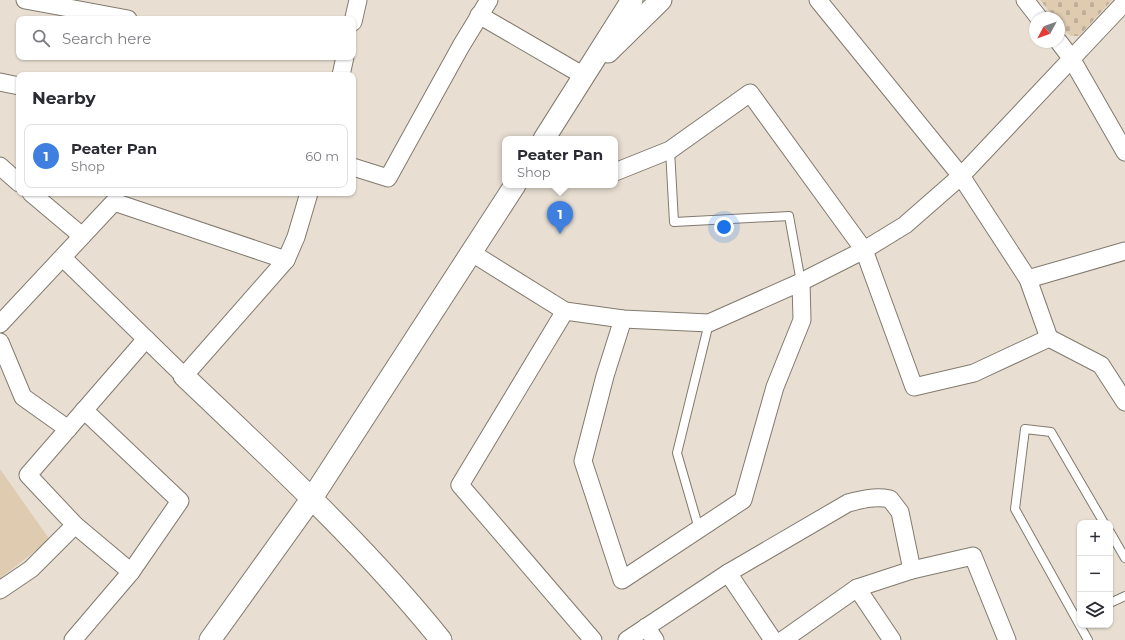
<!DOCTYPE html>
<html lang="en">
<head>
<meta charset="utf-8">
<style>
  :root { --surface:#fff; --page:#f2f2f3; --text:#2b2b33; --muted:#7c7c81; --line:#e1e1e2; --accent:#0784a8 }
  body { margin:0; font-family:Montserrat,sans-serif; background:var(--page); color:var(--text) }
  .controls { position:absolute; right:12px; bottom:12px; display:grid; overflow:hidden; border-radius:8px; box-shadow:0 1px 3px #0004 }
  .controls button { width:36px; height:36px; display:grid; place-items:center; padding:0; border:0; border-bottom:1px solid var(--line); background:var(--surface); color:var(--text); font:20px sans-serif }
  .compass { position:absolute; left:1029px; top:12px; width:36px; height:36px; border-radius:50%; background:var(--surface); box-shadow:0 1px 3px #0004; rotate:229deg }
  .you { position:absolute; left:724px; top:227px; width:14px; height:14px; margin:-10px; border:3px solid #fff; border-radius:50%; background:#1a73e8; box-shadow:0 0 0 6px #1a73e833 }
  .badge { display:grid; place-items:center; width:26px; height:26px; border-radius:50%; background:var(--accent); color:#fff; font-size:13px; font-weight:700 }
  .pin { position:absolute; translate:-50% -33px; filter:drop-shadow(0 1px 2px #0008) }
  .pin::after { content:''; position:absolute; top:21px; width:14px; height:12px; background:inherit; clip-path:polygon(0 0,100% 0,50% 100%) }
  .popup { position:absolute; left:502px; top:136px; width:116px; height:52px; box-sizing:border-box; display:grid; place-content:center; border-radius:8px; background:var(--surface); filter:drop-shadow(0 1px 3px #0005); font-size:13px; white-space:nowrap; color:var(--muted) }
  .popup b { font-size:15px; color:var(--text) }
  .popup::after { content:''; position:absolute; left:50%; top:100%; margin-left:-8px; border:8px solid transparent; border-top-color:var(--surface) }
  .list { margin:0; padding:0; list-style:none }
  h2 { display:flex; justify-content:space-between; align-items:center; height:52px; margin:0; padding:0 16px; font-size:17px }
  h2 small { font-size:13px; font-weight:400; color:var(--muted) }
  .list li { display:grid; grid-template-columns:26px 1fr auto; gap:12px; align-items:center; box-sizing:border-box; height:64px; margin:0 8px 8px; padding:0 8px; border:1px solid var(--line); border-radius:8px }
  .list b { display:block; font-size:15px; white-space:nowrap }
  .list p { margin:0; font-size:13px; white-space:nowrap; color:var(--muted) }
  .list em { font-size:13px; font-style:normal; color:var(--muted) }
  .icon { flex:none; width:22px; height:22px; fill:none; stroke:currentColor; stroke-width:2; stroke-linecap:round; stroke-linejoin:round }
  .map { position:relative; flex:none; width:1125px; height:640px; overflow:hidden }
  .search { position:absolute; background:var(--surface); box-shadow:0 1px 3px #0004; left:16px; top:16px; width:340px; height:44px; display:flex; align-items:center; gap:10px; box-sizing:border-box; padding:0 14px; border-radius:8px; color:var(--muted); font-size:15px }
  .panel { position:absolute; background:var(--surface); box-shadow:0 1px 3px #0004; left:16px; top:72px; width:340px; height:124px; border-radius:8px }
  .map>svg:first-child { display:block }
  .cemetery { fill:url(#cemetery-stones) }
  .park { fill:#dfcbb0 }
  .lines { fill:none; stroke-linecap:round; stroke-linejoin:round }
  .service-casing { stroke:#827a6e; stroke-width:10 }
  .minor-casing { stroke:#827a6e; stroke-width:19 }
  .tertiary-casing { stroke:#827a6e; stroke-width:23 }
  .service { stroke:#fff; stroke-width:8 }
  .minor { stroke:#fff; stroke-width:17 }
  .tertiary { stroke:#fff; stroke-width:21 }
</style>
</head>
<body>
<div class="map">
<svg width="1125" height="640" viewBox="0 0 1125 640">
  <defs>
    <pattern id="cemetery-stones" width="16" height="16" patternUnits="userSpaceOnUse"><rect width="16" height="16" fill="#dfcbb0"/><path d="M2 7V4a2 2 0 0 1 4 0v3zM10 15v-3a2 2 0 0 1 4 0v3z" fill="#c0af98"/></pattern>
  </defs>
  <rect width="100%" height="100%" fill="#e8dfd2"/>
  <polygon class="cemetery" points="1040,0 1112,0 1079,36 1070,36 1059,22 1059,18 1055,18"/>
  <polygon class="park" points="0,469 50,540 0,578"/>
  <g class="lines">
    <g class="service-casing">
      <g id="service">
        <polyline points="670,150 674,222 789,216 801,282"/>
        <polyline points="699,529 677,453 709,323"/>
        <polyline points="1110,532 1125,558"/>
        <polyline points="1110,603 1125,596"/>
        <polyline points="1088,640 1015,509 1025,429 1051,432 1104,523"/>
      </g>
    </g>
    <g class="minor-casing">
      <g id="minor">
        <polyline points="25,0 128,19"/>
        <polyline points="818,0 961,176 1028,279 1049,338 1101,365 1125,402"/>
        <polyline points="1025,0 1039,18"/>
        <polyline points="479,15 584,76"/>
        <polyline points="353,22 358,0"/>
        <polyline points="1059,42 1071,58 1125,152"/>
        <polyline points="341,75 345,57"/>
        <polyline points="0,82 19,86"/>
        <polyline points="0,166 19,183"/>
        <polyline points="353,167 388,178 461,46 489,0"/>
        <polyline points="615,172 670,150 750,93 864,250 914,387 974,373 1049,338"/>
        <polyline points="31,193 82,236"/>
        <polyline points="472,253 565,311 623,319 709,323 801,282 864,250 905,225 961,176 1125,2"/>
        <polyline points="63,258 184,376 286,260 296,237 309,193"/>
        <polyline points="1028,279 1125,251"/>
        <polyline points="565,311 460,485 593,640"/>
        <polyline points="623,319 605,376 583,461 622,580 743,500 775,387 802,320 801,282"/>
        <polyline points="0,324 114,202 286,260"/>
        <polyline points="0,342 23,397 68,429"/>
        <polyline points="131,572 75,525 28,475 146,339"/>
        <polyline points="728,573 773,640"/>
        <polyline points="857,588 892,640"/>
        <polyline points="0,590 31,569 75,525"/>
        <polyline points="646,627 655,640"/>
        <polyline points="73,640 131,572 180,501 84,410"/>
        <path d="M 627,640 L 728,573 L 848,503 C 863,499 875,496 890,499 L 900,512 L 912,570"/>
        <polyline points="783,640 857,588 912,570 973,556 1007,640"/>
      </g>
    </g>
    <g class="tertiary-casing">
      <g id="tertiary">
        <polyline points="608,52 661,0"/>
        <polyline points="544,139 632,0"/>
        <path d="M 184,376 C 272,460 364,544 441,640"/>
        <polyline points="210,640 312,498 515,185"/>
      </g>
    </g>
    <use href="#service" class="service"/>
    <use href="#minor" class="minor"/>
    <use href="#tertiary" class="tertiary"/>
  </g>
</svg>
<div class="controls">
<button>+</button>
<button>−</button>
<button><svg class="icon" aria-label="layers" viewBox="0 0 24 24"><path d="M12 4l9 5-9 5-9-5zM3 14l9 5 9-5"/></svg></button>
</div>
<svg class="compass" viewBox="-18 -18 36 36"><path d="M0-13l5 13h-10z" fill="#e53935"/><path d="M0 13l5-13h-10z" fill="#7c7c81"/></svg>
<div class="you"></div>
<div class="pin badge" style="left:560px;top:234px;background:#3f7fe0">1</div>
<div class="popup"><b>Peater Pan</b>Shop</div>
<div class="search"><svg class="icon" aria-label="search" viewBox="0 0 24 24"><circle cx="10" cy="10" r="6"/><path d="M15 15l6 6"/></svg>Search here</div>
<section class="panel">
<h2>Nearby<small></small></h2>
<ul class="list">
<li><span class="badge" style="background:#3f7fe0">1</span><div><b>Peater Pan</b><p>Shop</p></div><em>60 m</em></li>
</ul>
</section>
</div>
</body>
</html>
